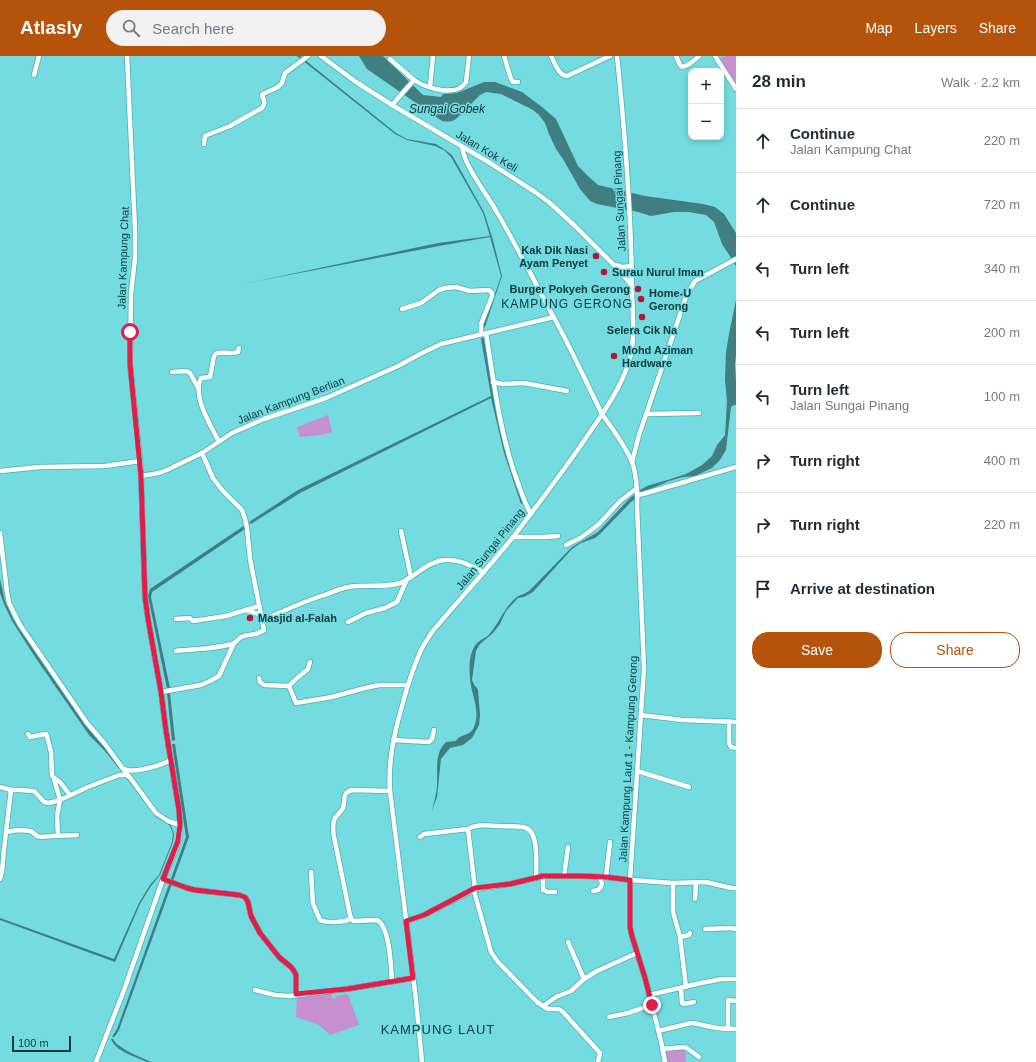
<!DOCTYPE html>
<html lang="en">
<head>
<meta charset="utf-8">
<style>
  :root { --surface:#fff; --page:#f2f2f3; --text:#1f2937; --muted:#747a83; --line:#e0e1e3; --accent:#b45309 }
  body { margin:0; font-family:Helvetica,sans-serif; background:var(--page); color:var(--text) }
  .controls { position:absolute; right:12px; top:12px; display:grid; overflow:hidden; border-radius:8px; box-shadow:0 2px 6px #0003 }
  .controls button { width:36px; height:36px; display:grid; place-items:center; padding:0; border:0; border-bottom:1px solid var(--line); background:var(--surface); color:var(--text); font:20px sans-serif }
  .scale { position:absolute; left:12px; bottom:10px; width:59px; box-sizing:border-box; padding-left:4px; border:2px solid #09383b; border-top:0; font-size:11px; line-height:14px; white-space:nowrap; color:#09383b; -webkit-text-stroke:3px #74dbe1; paint-order:stroke }
  .stop { position:absolute; width:12px; height:12px; margin:-9px; border:3px solid #e11d48; border-radius:50%; background:#fff }
  .stop.end { background:#e11d48; border-color:#fff; box-shadow:0 1px 4px #0008 }
  .list { margin:0; padding:0; list-style:none }
  h2 { display:flex; justify-content:space-between; align-items:center; height:52px; margin:0; padding:0 16px; font-size:17px }
  h2 small { font-size:13px; font-weight:400; color:var(--muted) }
  .list li { display:grid; grid-template-columns:26px 1fr auto; gap:12px; align-items:center; box-sizing:border-box; height:64px; padding:0 16px; border-top:1px solid var(--line) }
  .list b { display:block; font-size:15px; white-space:nowrap }
  .list p { margin:0; font-size:13px; white-space:nowrap; color:var(--muted) }
  .list em { font-size:13px; font-style:normal; color:var(--muted) }
  .actions { display:flex; gap:8px; padding:12px 16px }
  .actions a { flex:1; padding:9px 0; border:1px solid var(--accent); border-radius:16px; text-align:center; font-size:14px; color:var(--accent) }
  .actions .main { background:var(--accent); color:#fff }
  .icon { flex:none; width:22px; height:22px; fill:none; stroke:currentColor; stroke-width:2; stroke-linecap:round; stroke-linejoin:round }
  .map { position:relative; flex:none; width:736px; height:1006px; overflow:hidden }
  header { display:flex; align-items:center; gap:24px; box-sizing:border-box; height:56px; padding:0 20px; background:var(--accent); color:#fff }
  header strong { font-size:19px }
  nav { display:flex; gap:22px; margin-inline-start:auto; font-size:14px }
  .search { width:280px; height:36px; background:var(--page); display:flex; align-items:center; gap:10px; box-sizing:border-box; padding:0 14px; border-radius:22px; color:var(--muted); font-size:15px }
  main { display:flex }
  aside { flex:1; background:var(--surface) }
  .map>svg:first-child { display:block }
  .green { fill:#c58fd0 }
  .water { fill:#407e82 }
  .lines { fill:none; stroke-linecap:round; stroke-linejoin:round }
  .minor-casing { stroke:#45b0b6; stroke-width:6 }
  .minor { stroke:#fff; stroke-width:4.5 }
  .route { stroke:#e11d48; stroke-width:5 }
  .poi-dot { fill:#ae1a30; stroke:#74dbe1; stroke-width:1.5 }
  .labels { text-anchor:middle; dominant-baseline:central; stroke-width:3; stroke-linejoin:round; paint-order:stroke }
  .street-label { font-size:11px; fill:#09383b; stroke:#74dbe1 }
  .poi-label { font-size:11px; font-weight:bold; fill:#09383b; stroke:#74dbe1; text-anchor:start }
  .water-label { font-size:12px; font-style:italic; fill:#0f3032; stroke:#74dbe1 }
  .neighbourhood-label { font-size:12px; letter-spacing:1px; fill:#09383b; stroke:#74dbe1 }
  .quarter-label { font-size:13px; letter-spacing:1px; fill:#09383b; stroke:#74dbe1 }
</style>
</head>
<body>
<header>
<strong>Atlasly</strong>
<div class="search"><svg class="icon" aria-label="search" viewBox="0 0 24 24"><circle cx="10" cy="10" r="6"/><path d="M15 15l6 6"/></svg>Search here</div>
<nav><a>Map</a><a>Layers</a><a>Share</a></nav>
</header>
<main>
<div class="map">
<svg width="736" height="1006" viewBox="0 0 736 1006">
  <rect width="100%" height="100%" fill="#74dbe1"/>
  <g class="green">
    <polygon points="726,0 736,0 736,31 719,3"/>
    <polygon points="328,359 332,376 321,379 300,381 297,371"/>
    <polygon points="331,937 332,942 335,943 337,940 348,938 359,969 330,979 319,969 296,961 297,940"/>
    <polygon points="685,992 686,1006 667,1006 665,994"/>
  </g>
  <g class="water">
    <polygon points="297,0 300,0 396,77 407,83 436,88 444,93 452,99 484,156 493,184 502,220 485,271 483,272 482,270 495,238 501,220 490,181 439,190 243,228 438,187 490,180 483,157 451,101 444,94 435,90 407,84 395,78"/>
    <path d="M 359,0 L 383,0 L 423,39 L 441,41 L 443,38 L 457,37 L 484,26 L 495,26 L 522,36 L 542,51 L 556,63 L 578,110 L 588,120 L 598,129 L 645,140 L 703,148 L 715,151 L 724,158 L 736,177 L 736,211 L 735,208 L 722,188 L 714,166 L 706,159 L 689,156 L 674,156 L 651,160 L 638,156 L 597,148 L 590,145 L 580,133 L 563,103 L 556,93 L 549,78 L 545,67 L 539,59 L 533,54 L 501,38 L 486,36 L 480,39 L 456,63 C 451,66 448,66 442,65 L 367,13 Z"/>
    <path d="M 736,244 L 736,299 L 735,308 L 736,325 L 736,349 L 734,349 L 731,351 L 726,394 L 720,404 L 712,412 L 695,420 L 683,421 L 669,425 L 643,436 L 631,446 L 600,478 L 595,482 L 581,487 L 572,493 L 533,536 L 524,541 L 518,542 L 506,555 L 500,568 L 493,577 L 479,589 L 476,595 L 472,624 L 475,630 L 477,632 L 478,634 L 480,659 L 479,669 L 472,682 L 463,689 L 450,692 L 441,703 L 437,741 L 432,755 C 434,746 437,737 437,728 C 438,712 434,698 446,686 L 456,685 C 461,677 470,681 474,671 C 481,654 471,639 470,622 C 469,611 469,596 477,587 C 481,583 487,582 491,576 C 500,565 505,550 517,541 C 521,538 526,538 530,534 L 572,491 L 598,476 L 629,443 L 640,434 L 647,430 L 664,425 L 686,418 L 702,409 L 712,400 L 717,389 L 725,379 L 727,345 L 725,324 L 726,296 L 729,278 Z"/>
    <path d="M 483,281 L 485,287 C 490,318 494,349 501,379 C 507,402 515,424 523,447 L 521,448 L 504,397 L 491,342 L 300,437 L 251,468 L 249,466 L 298,434 L 491,340 L 481,283 Z"/>
    <polygon points="245,469 245,473 152,536 151,541 170,632 170,633 167,633 148,540 150,533"/>
    <polygon points="0,523 5,545 13,563 37,599 90,674 106,691 147,748 169,767 172,772 174,778 173,786 160,819 151,830 140,848 115,906 0,864 0,862 114,903 139,847 150,829 159,819 172,786 173,778 171,772 168,768 156,761 117,710 104,694 89,679 35,601 12,565 4,548 0,537"/>
    <polygon points="167,637 170,637 175,684 172,685"/>
    <polygon points="172,688 175,688 189,781 119,974 116,979 114,981 112,981 117,973 186,781"/>
    <path d="M 111,983 L 113,983 C 118,993 141,1001 151,1006 L 147,1006 C 136,1001 115,995 111,983 Z"/>
  </g>
  <g class="lines">
    <g class="minor-casing">
      <g id="minor">
        <polyline points="127,0 135,173 135,202 131,238 130,308 140,405"/>
        <polyline points="321,0 356,26 392,49 490,107 535,136 550,147 574,169 616,211 632,220"/>
        <polyline points="504,0 511,23 513,26 518,26"/>
        <path d="M 551,0 C 555,7 558,19 567,20 L 610,0"/>
        <path d="M 676,0 L 680,9 L 682,11 C 688,10 694,5 699,0"/>
        <polyline points="715,0 736,33"/>
        <polyline points="390,3 414,24"/>
        <polyline points="34,19 39,0"/>
        <polyline points="430,31 433,0"/>
        <path d="M 392,49 L 414,24 C 426,32 457,42 466,26 L 469,0"/>
        <path d="M 204,88 L 205,80 L 207,79 L 230,70 L 262,52 C 266,48 264,44 262,39 L 263,38 L 278,31 L 282,27 L 285,17 L 308,0"/>
        <path d="M 462,91 C 465,112 488,139 498,158 C 517,191 535,226 553,260 C 571,292 586,326 602,358 C 612,372 626,391 632,406 C 636,417 638,438 637,450 L 644,612 L 630,824 L 630,871 L 632,880 L 645,922 L 661,985 L 665,1006"/>
        <polyline points="617,209 622,211 632,210"/>
        <polyline points="619,214 632,230"/>
        <polyline points="402,253 421,247 439,234 445,232 456,231 470,235 489,234 492,237 492,240 481,268 481,278"/>
        <path d="M 486,277 C 494,327 500,379 518,427 C 522,438 525,448 531,458"/>
        <polyline points="172,316 187,315 190,317 198,332"/>
        <polyline points="493,326 503,328 524,327 567,335"/>
        <polyline points="646,358 699,357"/>
        <path d="M 219,386 C 210,368 192,340 201,322 L 210,321 L 214,300 L 217,297 C 223,296 233,298 238,296 L 239,292"/>
        <polyline points="632,406 639,379 687,238 695,225 736,203"/>
        <polyline points="0,415 40,411 105,410 140,405 141,420 159,417 167,414 202,397 232,377 264,363 326,342 398,310 422,297 441,288 554,261"/>
        <polyline points="637,439 643,438 736,411"/>
        <polyline points="401,475 411,521"/>
        <polyline points="0,477 7,536 9,547 20,569 87,667 105,688 129,721"/>
        <polyline points="513,481 544,481 558,480"/>
        <polyline points="566,489 580,482 590,475 599,468 620,445 637,432"/>
        <polyline points="246,554 261,559"/>
        <polyline points="176,563 190,562 193,565 226,560 259,550"/>
        <path d="M 262,565 C 282,555 301,547 321,540 C 330,537 339,533 348,531 C 364,528 385,532 400,527 C 415,521 429,504 446,504 C 459,503 472,510 483,516"/>
        <polyline points="348,566 366,557 385,552 397,546 407,523"/>
        <path d="M 176,595 C 194,593 214,593 232,588 C 237,587 238,581 244,580 C 252,578 258,579 264,574 L 250,503 L 247,472 L 245,463 L 242,454 L 222,434 L 213,422 L 202,397"/>
        <polyline points="259,622 260,626 264,629 289,630 297,622 308,613 310,606"/>
        <polyline points="289,630 296,647 332,641 365,632 379,629 408,629"/>
        <polyline points="161,636 201,629 210,625 219,620 234,587"/>
        <polyline points="641,659 682,664 736,666"/>
        <polyline points="729,665 729,687 731,691 736,692"/>
        <polyline points="28,678 30,681 46,678 47,680 51,696 52,720 60,726 70,739"/>
        <polyline points="393,684 429,686 432,683 434,674"/>
        <path d="M 124,713 C 133,718 162,709 171,704"/>
        <polyline points="637,715 689,731"/>
        <polyline points="54,723 60,744 57,760 58,779"/>
        <polyline points="0,731 11,734 20,734 33,735 35,736 44,746 49,747 60,744 88,731 119,719 128,719 131,723 156,757 168,765 180,769"/>
        <path d="M 390,735 L 352,734 C 341,737 346,744 343,752 C 341,756 337,759 335,762 C 332,768 333,775 334,781 L 350,859 L 352,864 L 353,865 L 377,864 C 390,870 391,912 392,925"/>
        <polyline points="468,773 475,833 474,835 491,896 498,906 537,946 548,953 559,953 563,956 600,997 598,1006"/>
        <polyline points="6,776 18,774 31,775 37,780 41,781 53,780 77,779"/>
        <path d="M 420,781 L 424,778 L 468,773 C 477,767 491,770 501,770 C 509,771 519,769 526,772 C 539,776 536,810 536,822"/>
        <path d="M 311,816 L 313,848 L 320,864 C 327,867 345,867 351,862"/>
        <polyline points="543,820 543,834 548,836 555,836"/>
        <polyline points="564,820 568,791"/>
        <polyline points="606,821 610,786"/>
        <polyline points="0,823 2,816 4,793 11,734"/>
        <polyline points="163,823 187,832 195,834 239,839 245,841 248,846 251,860 260,877 279,901 291,911 294,915 296,919 296,938"/>
        <polyline points="673,827 673,856 680,881 686,931"/>
        <polyline points="593,835 598,834 601,831 602,827 600,822"/>
        <polyline points="695,843 696,827"/>
        <polyline points="406,865 424,859 475,833 510,828 543,820 581,820 606,821 630,824 673,827 706,826 731,832 736,832"/>
        <polyline points="705,873 731,872 736,873"/>
        <polyline points="680,881 689,879 690,877"/>
        <polyline points="568,886 584,923"/>
        <polyline points="681,933 682,947 684,948 694,946"/>
        <polyline points="255,934 275,939 290,940 347,933 413,922"/>
        <polyline points="649,939 701,927 722,923 736,923"/>
        <polyline points="543,950 556,941 571,935 584,923 597,915 637,897"/>
        <polyline points="609,961 628,957 651,949"/>
        <polyline points="728,973 728,944 736,945"/>
        <path d="M 658,975 L 691,967 C 697,967 701,969 707,970 C 716,973 726,973 736,973"/>
        <polyline points="662,993 683,991 687,992 699,1001"/>
        <polyline points="96,1006 124,934 163,823 177,790 180,780 180,769 179,754 166,675 161,636 148,563 145,541 141,420"/>
        <path d="M 422,1006 L 416,944 L 390,735 C 388,705 394,678 402,650 C 407,631 413,612 421,594 C 424,588 428,582 432,576 C 459,544 487,513 514,480 C 536,451 558,422 579,392 C 597,365 619,337 629,306 C 636,282 632,256 632,232 C 631,154 625,77 617,0"/>
      </g>
    </g>
    <use href="#minor" class="minor"/>
  </g>
  <g class="lines">
    <polyline class="route" points="130,276 130,308 141,420 145,541 148,563 161,636 166,675 179,754 180,769 178,785 163,823 187,832 195,834 239,839 245,841 248,846 251,860 260,877 279,901 291,911 294,915 296,919 296,938 347,933 413,922 406,865 424,859 475,832 510,828 543,820 580,820 606,821 630,824 630,871 632,880 645,922 652,949"/>
  </g>
  <g class="poi-dot">
    <circle cx="596" cy="200" r="4"/>
    <circle cx="604" cy="216" r="4"/>
    <circle cx="638" cy="233" r="4"/>
    <circle cx="641" cy="243" r="4"/>
    <circle cx="642" cy="261" r="4"/>
    <circle cx="614" cy="300" r="4"/>
    <circle cx="250" cy="562" r="4"/>
  </g>
  <g class="labels">
    <g class="street-label">
      <text transform="translate(487 95) rotate(31)">Jalan Kok Keli</text>
      <text transform="translate(619 145) rotate(-93)">Jalan Sungai Pinang</text>
      <text transform="translate(123 202) rotate(-88)">Jalan Kampung Chat</text>
      <text transform="translate(291 344) rotate(-21)">Jalan Kampung Berlian</text>
      <text transform="translate(490 493) rotate(-51)">Jalan Sungai Pinang</text>
      <text transform="translate(628 703) rotate(-87)">Jalan Kampung Laut 1 - Kampung Gerong</text>
    </g>
    <g class="poi-label">
      <text x="588" y="194" text-anchor="end">Kak Dik Nasi<tspan x="588" dy="13">Ayam Penyet</tspan></text>
      <text x="612" y="216">Surau Nurul Iman</text>
      <text x="630" y="233" text-anchor="end">Burger Pokyeh Gerong</text>
      <text x="649" y="237">Home-U<tspan x="649" dy="13">Gerong</tspan></text>
      <text x="642" y="274" text-anchor="middle">Selera Cik Na</text>
      <text x="622" y="294">Mohd Aziman<tspan x="622" dy="13">Hardware</tspan></text>
      <text x="258" y="562">Masjid al-Falah</text>
    </g>
    <g class="water-label">
      <text x="447" y="53">Sungai Gobek</text>
    </g>
    <g class="neighbourhood-label">
      <text x="567" y="248">KAMPUNG GERONG</text>
    </g>
    <g class="quarter-label">
      <text x="438" y="973">KAMPUNG LAUT</text>
    </g>
  </g>
</svg>
<div class="controls">
<button>+</button>
<button>−</button>
</div>
<div class="scale">100 m</div>
<div class="stop" style="left:130px;top:276px"></div>
<div class="stop end" style="left:652px;top:949px"></div>
</div>
<aside>
<h2>28 min<small>Walk · 2.2 km</small></h2>
<ul class="list">
<li><svg class="icon" aria-label="ahead" viewBox="0 0 24 24"><path d="M12 20V5M6 11l6-6 6 6"/></svg><div><b>Continue</b><p>Jalan Kampung Chat</p></div><em>220 m</em></li>
<li><svg class="icon" aria-label="ahead" viewBox="0 0 24 24"><path d="M12 20V5M6 11l6-6 6 6"/></svg><div><b>Continue</b></div><em>720 m</em></li>
<li><svg class="icon" aria-label="left" viewBox="0 0 24 24"><path d="M17 20v-9H6M10 6l-5 5 5 5"/></svg><div><b>Turn left</b></div><em>340 m</em></li>
<li><svg class="icon" aria-label="left" viewBox="0 0 24 24"><path d="M17 20v-9H6M10 6l-5 5 5 5"/></svg><div><b>Turn left</b></div><em>200 m</em></li>
<li><svg class="icon" aria-label="left" viewBox="0 0 24 24"><path d="M17 20v-9H6M10 6l-5 5 5 5"/></svg><div><b>Turn left</b><p>Jalan Sungai Pinang</p></div><em>100 m</em></li>
<li><svg class="icon" aria-label="right" viewBox="0 0 24 24"><path d="M7 20v-9h11M14 6l5 5-5 5"/></svg><div><b>Turn right</b></div><em>400 m</em></li>
<li><svg class="icon" aria-label="right" viewBox="0 0 24 24"><path d="M7 20v-9h11M14 6l5 5-5 5"/></svg><div><b>Turn right</b></div><em>220 m</em></li>
<li><svg class="icon" aria-label="arrive" viewBox="0 0 24 24"><path d="M6 21V4h12l-3 4 3 4H6"/></svg><div><b>Arrive at destination</b></div></li>
</ul>
<div class="actions"><a class="main">Save</a><a>Share</a></div>
</aside>
</main>
</body>
</html>
